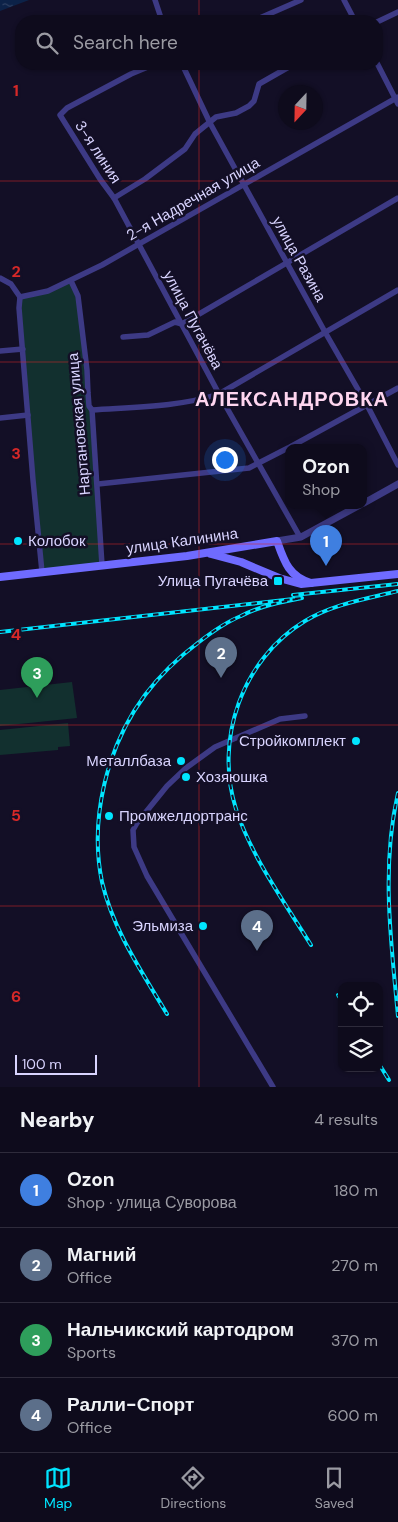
<!DOCTYPE html>
<html lang="en">
<head>
<meta charset="utf-8">
<style>
  :root { --surface:#0e0b1c; --page:#1c1929; --text:#f1f3f6; --muted:#9b9ba3; --line:#2e2b3b; --accent:#00e5ff }
  body { margin:0; font-family:"DM Sans",sans-serif; background:var(--page); color:var(--text) }
  .controls { position:absolute; right:15px; bottom:15px; display:grid; overflow:hidden; border-radius:10px; box-shadow:0 1px 4px #0004 }
  .controls button { width:45px; height:45px; display:grid; place-items:center; padding:0; border:0; border-bottom:1px solid var(--line); background:var(--surface); color:var(--text); font:25px sans-serif }
  .compass { position:absolute; left:278px; top:85px; width:45px; height:45px; border-radius:50%; background:var(--surface); box-shadow:0 1px 4px #0004; rotate:202deg }
  .scale { position:absolute; left:15px; bottom:12px; width:82px; box-sizing:border-box; padding-left:5px; border:2px solid #d9d4ff; border-top:0; font-size:14px; line-height:18px; white-space:nowrap; color:#d9d4ff; -webkit-text-stroke:4px #130f26; paint-order:stroke }
  .you { position:absolute; left:224px; top:459px; width:18px; height:18px; margin:-12px; border:4px solid #fff; border-radius:50%; background:#1a73e8; box-shadow:0 0 0 8px #1a73e833 }
  .badge { display:grid; place-items:center; width:32px; height:32px; border-radius:50%; background:var(--accent); color:#fff; font-size:16px; font-weight:700 }
  .pin { position:absolute; translate:-50% -41px; filter:drop-shadow(0 1px 2px #0008) }
  .pin::after { content:''; position:absolute; top:26px; width:18px; height:15px; background:inherit; clip-path:polygon(0 0,100% 0,50% 100%) }
  .popup { position:absolute; left:285px; top:444px; width:82px; height:65px; box-sizing:border-box; display:grid; place-content:center; border-radius:10px; background:var(--surface); filter:drop-shadow(0 1px 4px #0005); font-size:16px; white-space:nowrap; color:var(--muted) }
  .popup b { font-size:19px; color:var(--text) }
  .popup::after { content:''; position:absolute; left:50%; top:100%; margin-left:-10px; border:10px solid transparent; border-top-color:var(--surface) }
  .list { margin:0; padding:0; list-style:none }
  h2 { display:flex; justify-content:space-between; align-items:center; height:65px; margin:0; padding:0 20px; font-size:21px }
  h2 small { font-size:16px; font-weight:400; color:var(--muted) }
  .list li { display:grid; grid-template-columns:32px 1fr auto; gap:15px; align-items:center; box-sizing:border-box; height:75px; padding:0 20px; border-top:1px solid var(--line) }
  .list b { display:block; font-size:19px; white-space:nowrap }
  .list p { margin:0; font-size:16px; white-space:nowrap; color:var(--muted) }
  .list em { font-size:16px; font-style:normal; color:var(--muted) }
  .icon { flex:none; width:28px; height:28px; fill:none; stroke:currentColor; stroke-width:2; stroke-linecap:round; stroke-linejoin:round }
  .map { position:relative; flex:none; width:398px; height:1087px; overflow:hidden }
  .search { position:absolute; background:var(--surface); box-shadow:0 1px 4px #0004; left:15px; right:15px; top:15px; height:55px; display:flex; align-items:center; gap:12px; box-sizing:border-box; padding:0 18px; border-radius:20px; color:var(--muted); font-size:19px }
  .sheet { height:365px; background:var(--surface) }
  nav { display:flex; justify-content:space-around; align-items:center; box-sizing:border-box; height:70px; border-top:1px solid var(--line); background:var(--surface); font-size:14px; color:var(--muted) }
  nav a { display:grid; justify-items:center; gap:2px }
  nav .on { color:var(--accent) }
  .map>svg:first-child { display:block }
  .green { fill:#12302f }
  .water { fill:url(#water-ripples) }
  .lines { fill:none; stroke-linecap:round; stroke-linejoin:round }
  .minor { stroke:#3d3a85; stroke-width:5.5 }
  .tertiary { stroke:#3d3a85; stroke-width:7 }
  .secondary { stroke:#6f6bff; stroke-width:8 }
  .rail-casing { stroke:#00e5ff; stroke-width:4 }
  .rail { stroke:#130f26; stroke-width:2; stroke-dasharray:5.5; stroke-linecap:butt }
  .grid { fill:none; stroke:#d62828; stroke-width:1; stroke-opacity:0.55 }
  .poi-dot { fill:#00e5ff; stroke:#130f26; stroke-width:2 }
  .labels { text-anchor:middle; dominant-baseline:central; stroke-width:5; stroke-linejoin:round; paint-order:stroke }
  .street-label { font-size:15px; fill:#d9d4ff; stroke:#130f26 }
  .poi-label { font-size:15px; fill:#d9d4ff; stroke:#130f26; text-anchor:end }
  .district-label { font-size:20px; font-weight:bold; letter-spacing:1px; fill:#ffd6f0; stroke:#130f26 }
  .grid-label { font-size:16px; text-anchor:middle; font-weight:bold; fill:#d62828; stroke:#130f26; stroke-width:5; stroke-linejoin:round; paint-order:stroke }
</style>
</head>
<body>
<div class="map">
<svg width="398" height="1087" viewBox="0 0 398 1087">
  <defs>
    <pattern id="water-ripples" width="26" height="14" patternUnits="userSpaceOnUse" patternTransform="scale(1.25)"><rect width="26" height="14" fill="#0c2248"/><path d="M2 4q2-2 4 0t4 0M15 11q2-2 4 0t4 0" fill="none" stroke="#2f4163"/></pattern>
  </defs>
  <rect width="100%" height="100%" fill="#130f26"/>
  <g class="green">
    <polygon points="71,281 78,296 89,406 102,565 42,572 20,297"/>
    <polygon points="72,682 77,718 0,726 0,690"/>
    <polygon points="68,723 70,746 58,747 58,750 0,755 0,730"/>
  </g>
  <polygon class="water" points="0,0 29,0 0,11"/>
  <g class="lines">
    <g class="minor">
      <polyline points="155,0 162,21"/>
      <polyline points="344,0 355,21"/>
      <polyline points="253,21 301,0"/>
      <polyline points="377,22 398,12"/>
      <polyline points="377,63 398,104"/>
      <polyline points="155,64 131,74 67,108 60,115 100,179 114,198 219,394 300,537"/>
      <polyline points="182,64 210,123 325,332 367,405 398,465"/>
      <polyline points="114,198 145,179 185,149 195,134 216,117 236,113 249,106 254,101 259,84 294,64"/>
      <polyline points="0,278 11,284 20,297"/>
      <polyline points="71,281 78,296 87,370 88,393 89,406 92,410 102,565"/>
      <polyline points="20,297 48,291 102,265 398,97"/>
      <polyline points="20,297 19,308 33,480 42,572"/>
      <polyline points="123,337 148,335 175,322 182,324 398,198"/>
      <polyline points="0,351 23,349"/>
      <path d="M 92,410 C 134,407 179,407 219,394 L 398,290"/>
      <polyline points="0,418 28,415"/>
      <polyline points="290,447 398,388"/>
      <polyline points="98,484 249,468 288,448"/>
      <polyline points="273,1087 147,876 134,847 133,830 137,823 167,786 186,768 215,747 280,719 305,716"/>
    </g>
    <g class="tertiary">
      <polyline points="364,503 398,484"/>
      <polyline points="277,541 301,537 360,505"/>
    </g>
    <g class="secondary">
      <polyline points="211,554 241,562 279,578 301,584 398,574"/>
      <path d="M 0,577 L 187,556 L 277,541 C 284,561 289,577 311,583"/>
    </g>
    <g class="rail-casing">
      <g id="rail">
        <polyline points="293,595 398,584"/>
        <path d="M 0,632 L 302,598 C 281,602 260,606 241,616 C 226,622 212,632 199,642 C 179,657 160,675 145,695 C 107,746 89,819 102,882 C 113,930 142,972 167,1014"/>
        <path d="M 398,793 C 381,867 391,941 398,1016"/>
        <path d="M 311,945 C 285,903 251,856 236,809 C 214,740 242,659 305,621 C 333,604 366,599 398,591"/>
        <polyline points="338,995 342,1001"/>
        <polyline points="379,1064 389,1080"/>
      </g>
    </g>
    <use href="#rail" class="rail"/>
  </g>
  <path class="grid" d="M 199,0 L 199,21M 199,64 L 199,1087M 0,181 L 398,181M 0,362 L 398,362M 0,544 L 398,544M 0,725 L 398,725M 0,906 L 398,906"/>
  <g class="poi-dot">
    <circle cx="18" cy="541" r="5"/>
    <rect x="273" y="576" width="10" height="10" rx="2.5"/>
    <circle cx="356" cy="741" r="5"/>
    <circle cx="181" cy="761" r="5"/>
    <circle cx="186" cy="777" r="5"/>
    <circle cx="109" cy="816" r="5"/>
    <circle cx="203" cy="926" r="5"/>
  </g>
  <g class="labels">
    <g class="street-label">
      <text transform="translate(98 152) rotate(57)">3-я линия</text>
      <text transform="translate(193 199) rotate(-30)">2-я Надречная улица</text>
      <text transform="translate(299 259) rotate(61)">улица Разина</text>
      <text transform="translate(193 320) rotate(62)">улица Пугачёва</text>
      <text transform="translate(79 424) rotate(-95)">Нартановская улица</text>
      <text transform="translate(182 541) rotate(-8)">улица Калинина</text>
    </g>
    <g class="poi-label">
      <text x="28" y="541" text-anchor="start">Колобок</text>
      <text x="268" y="581">Улица Пугачёва</text>
      <text x="346" y="741">Стройкомплект</text>
      <text x="171" y="761">Металлбаза</text>
      <text x="196" y="777" text-anchor="start">Хозяюшка</text>
      <text x="119" y="816" text-anchor="start">Промжелдортранс</text>
      <text x="193" y="926">Эльмиза</text>
    </g>
    <g class="district-label">
      <text x="292" y="399">АЛЕКСАНДРОВКА</text>
    </g>
  </g>
  <g class="grid-label">
    <text x="16" y="96">1</text>
    <text x="16" y="277">2</text>
    <text x="16" y="459">3</text>
    <text x="16" y="640">4</text>
    <text x="16" y="821">5</text>
    <text x="16" y="1002">6</text>
  </g>
</svg>
<div class="controls">
<button><svg class="icon" aria-label="locate" viewBox="0 0 24 24"><circle cx="12" cy="12" r="6"/><path d="M12 2v4M12 18v4M2 12h4M18 12h4"/></svg></button>
<button><svg class="icon" aria-label="layers" viewBox="0 0 24 24"><path d="M12 4l9 5-9 5-9-5zM3 14l9 5 9-5"/></svg></button>
</div>
<svg class="compass" viewBox="-18 -18 36 36"><path d="M0-13l5 13h-10z" fill="#e53935"/><path d="M0 13l5-13h-10z" fill="#9b9ba3"/></svg>
<div class="scale">100 m</div>
<div class="you"></div>
<div class="pin badge" style="left:326px;top:566px;background:#3f7fe0">1</div>
<div class="popup"><b>Ozon</b>Shop</div>
<div class="pin badge" style="left:221px;top:678px;background:#5c6f8a">2</div>
<div class="pin badge" style="left:37px;top:698px;background:#2e9e5b">3</div>
<div class="pin badge" style="left:257px;top:951px;background:#5c6f8a">4</div>
<div class="search"><svg class="icon" aria-label="search" viewBox="0 0 24 24"><circle cx="10" cy="10" r="6"/><path d="M15 15l6 6"/></svg>Search here</div>
</div>
<section class="sheet">
<h2>Nearby<small>4 results</small></h2>
<ul class="list">
<li><span class="badge" style="background:#3f7fe0">1</span><div><b>Ozon</b><p>Shop · улица Суворова</p></div><em>180 m</em></li>
<li><span class="badge" style="background:#5c6f8a">2</span><div><b>Магний</b><p>Office</p></div><em>270 m</em></li>
<li><span class="badge" style="background:#2e9e5b">3</span><div><b>Нальчикский картодром</b><p>Sports</p></div><em>370 m</em></li>
<li><span class="badge" style="background:#5c6f8a">4</span><div><b>Ралли-Спорт</b><p>Office</p></div><em>600 m</em></li>
</ul>
</section>
<nav>
<a class="on"><svg class="icon" aria-label="map" viewBox="0 0 24 24"><path d="M3 6l6-2 6 2 6-2v14l-6 2-6-2-6 2zM9 4v14M15 6v14"/></svg>Map</a>
<a><svg class="icon" aria-label="directions" viewBox="0 0 24 24"><path d="M12 3l9 9-9 9-9-9zM9 14v-3h6M13 9l2 2-2 2"/></svg>Directions</a>
<a><svg class="icon" aria-label="saved" viewBox="0 0 24 24"><path d="M7 4h10v16l-5-4-5 4z"/></svg>Saved</a>
</nav>
</body>
</html>
